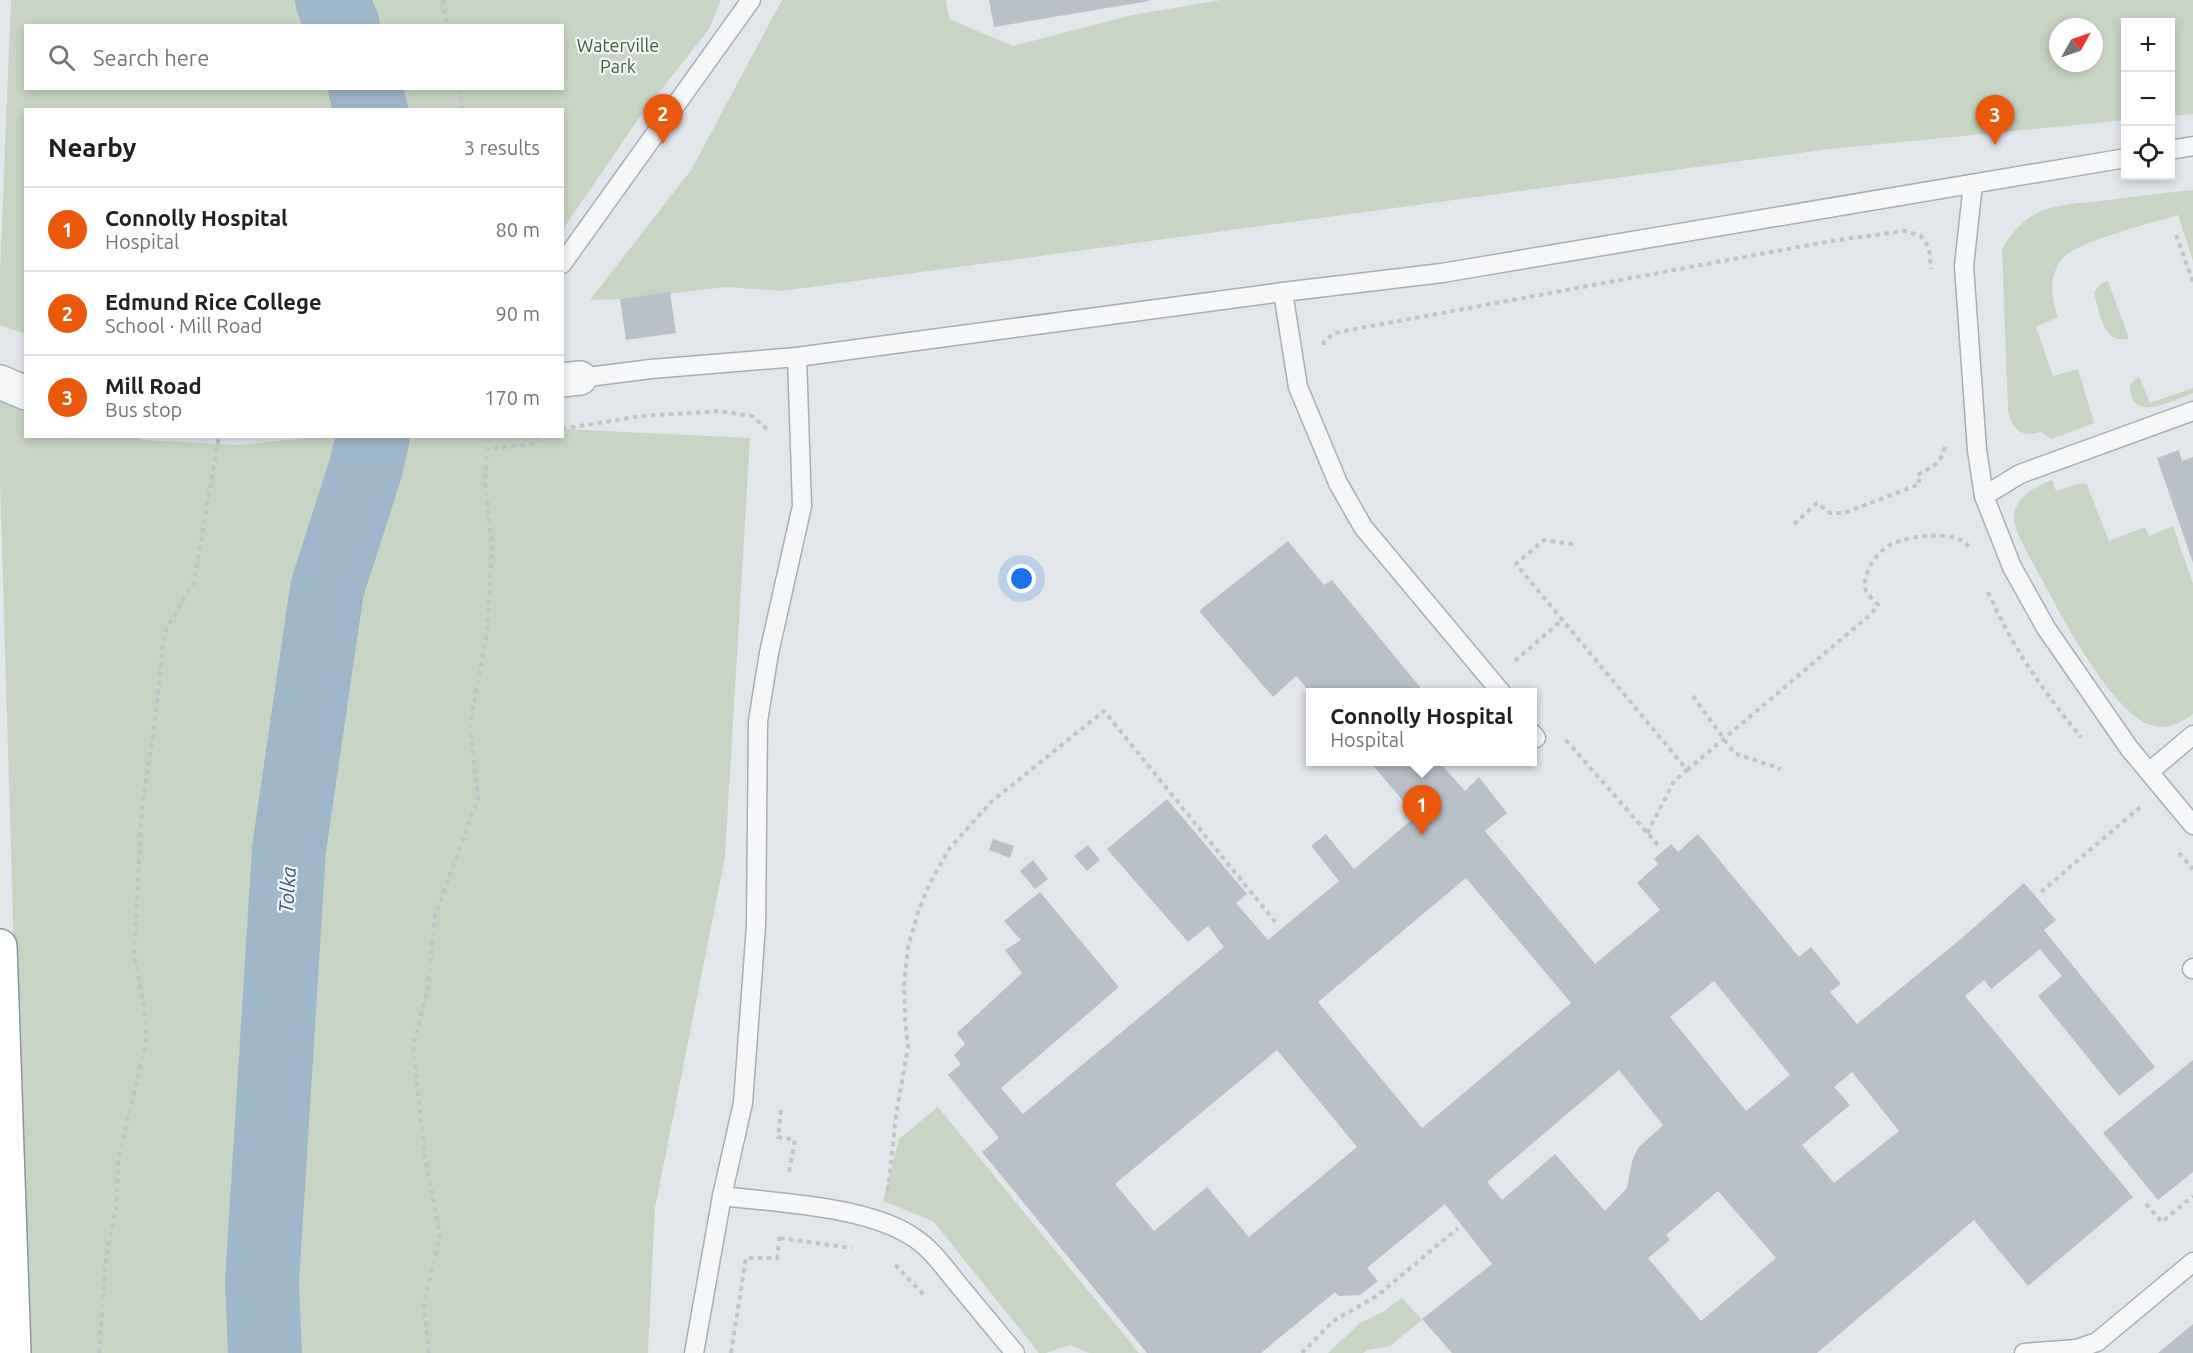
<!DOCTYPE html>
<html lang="en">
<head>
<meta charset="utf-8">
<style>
  :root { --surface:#fff; --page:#f6f6f6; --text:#202124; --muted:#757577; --line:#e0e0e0; --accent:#ea580c }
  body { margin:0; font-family:Ubuntu,sans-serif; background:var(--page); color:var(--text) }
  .controls { position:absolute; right:18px; top:18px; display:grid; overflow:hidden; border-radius:0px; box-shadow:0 3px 9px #0003 }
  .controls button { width:54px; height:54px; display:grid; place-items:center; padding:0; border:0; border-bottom:2px solid var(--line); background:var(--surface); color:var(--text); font:30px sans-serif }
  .compass { position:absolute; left:2049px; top:18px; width:54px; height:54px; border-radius:50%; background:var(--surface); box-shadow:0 3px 9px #0003; rotate:50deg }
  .you { position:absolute; left:1022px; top:579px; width:21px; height:21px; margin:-15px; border:4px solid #fff; border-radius:50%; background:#1a73e8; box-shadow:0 0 0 9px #1a73e833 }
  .badge { display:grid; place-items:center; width:39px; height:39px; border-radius:50%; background:var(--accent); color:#fff; font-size:20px; font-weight:700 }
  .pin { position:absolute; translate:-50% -50px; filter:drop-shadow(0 2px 3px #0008) }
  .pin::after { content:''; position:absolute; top:32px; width:21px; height:18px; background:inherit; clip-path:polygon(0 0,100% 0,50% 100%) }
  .popup { position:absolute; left:1306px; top:688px; width:231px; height:78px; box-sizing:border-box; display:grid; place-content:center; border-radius:0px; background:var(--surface); filter:drop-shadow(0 2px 4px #0005); font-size:20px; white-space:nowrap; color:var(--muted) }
  .popup b { font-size:22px; color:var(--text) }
  .popup::after { content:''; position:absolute; left:50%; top:100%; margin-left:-12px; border:12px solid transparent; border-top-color:var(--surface) }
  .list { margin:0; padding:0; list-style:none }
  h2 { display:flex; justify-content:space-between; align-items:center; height:78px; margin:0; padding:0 24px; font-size:26px }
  h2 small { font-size:20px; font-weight:400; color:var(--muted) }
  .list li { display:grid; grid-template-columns:39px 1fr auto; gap:18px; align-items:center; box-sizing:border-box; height:84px; padding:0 24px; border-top:2px solid var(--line) }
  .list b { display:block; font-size:22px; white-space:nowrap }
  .list p { margin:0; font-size:20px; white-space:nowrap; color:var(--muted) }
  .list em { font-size:20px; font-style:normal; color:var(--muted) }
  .icon { flex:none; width:33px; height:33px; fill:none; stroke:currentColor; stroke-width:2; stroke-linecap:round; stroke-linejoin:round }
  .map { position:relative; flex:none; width:2193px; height:1353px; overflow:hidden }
  .search { position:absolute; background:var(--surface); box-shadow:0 3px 9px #0003; left:24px; top:24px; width:540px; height:66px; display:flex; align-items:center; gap:15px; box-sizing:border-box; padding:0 21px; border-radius:0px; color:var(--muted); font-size:22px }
  .panel { position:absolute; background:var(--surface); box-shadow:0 3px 9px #0003; left:24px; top:108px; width:540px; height:330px; border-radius:0px }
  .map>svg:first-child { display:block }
  .green { fill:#c9d5c4; fill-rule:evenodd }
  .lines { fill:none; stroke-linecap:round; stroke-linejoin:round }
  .river { stroke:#9fb7ca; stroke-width:74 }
  .building { fill:#bac0c8; fill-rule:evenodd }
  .service-casing { stroke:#a8aeb5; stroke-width:21 }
  .minor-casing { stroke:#a8aeb5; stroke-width:36 }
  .trunk-casing { stroke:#8a95a2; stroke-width:36 }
  .path { stroke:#c1c5ca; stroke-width:4; stroke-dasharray:4.5 4.5; stroke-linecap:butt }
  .service { stroke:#f6f7f9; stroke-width:18 }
  .minor { stroke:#f6f7f9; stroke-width:33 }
  .trunk { stroke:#fff; stroke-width:33 }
  .labels { text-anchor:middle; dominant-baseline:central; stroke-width:4.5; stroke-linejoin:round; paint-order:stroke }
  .park-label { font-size:18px; fill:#425f38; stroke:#f3f5f8 }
  .water-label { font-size:20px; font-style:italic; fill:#355777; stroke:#f3f5f8 }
</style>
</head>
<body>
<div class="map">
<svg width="2193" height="1353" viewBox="0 0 2193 1353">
  <rect width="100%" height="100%" fill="#e3e7eb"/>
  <g class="green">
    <path d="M 11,0 L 721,0 L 709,29 L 639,118 L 563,229 L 562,110 L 26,110 L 25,334 L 0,325 L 0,271 ZM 26,26 L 562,26 L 562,88 L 26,88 Z"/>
    <path d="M 782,0 L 946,0 L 949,19 L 1013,46 L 1132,15 L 1221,0 L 2193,0 L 2193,114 L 2171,116 L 2170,22 L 2126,22 L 2125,120 L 1830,149 L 781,291 L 727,287 L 620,299 L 590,300 L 691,170 ZM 2058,27 L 2094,27 L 2094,63 L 2058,63 Z"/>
    <path d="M 2193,190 L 2193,261 L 2178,215 C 2152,223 2083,240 2065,256 C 2048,272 2051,298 2058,317 L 2036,327 L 2053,376 L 2078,369 L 2094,423 L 2051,439 L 2041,432 C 2022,438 2011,430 2008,410 L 2002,250 C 2009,235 2022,221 2037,213 C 2055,204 2080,203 2100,201 C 2131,197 2162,193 2193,190 Z"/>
    <path d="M 2108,281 L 2129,338 C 2104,346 2100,314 2095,297 L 2094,292 L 2101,284 Z"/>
    <path d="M 2139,376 L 2150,403 L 2193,388 L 2193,393 C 2174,400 2129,425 2130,385 Z"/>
    <polygon points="0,397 25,405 26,436 133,436 144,440 240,445 324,436 562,436 563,429 750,438 725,857 655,1208 648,1353 32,1353 17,1053 0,482"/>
    <path d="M 2052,480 L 2056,491 L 2082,483 L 2087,485 L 2109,541 L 2145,527 L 2149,536 L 2173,526 L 2193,584 L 2193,714 C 2181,723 2166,730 2151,725 C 2112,714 2058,610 2039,574 C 2031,559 2016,536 2014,520 C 2012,498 2036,486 2052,480 Z"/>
    <polygon points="938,1107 1139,1353 1089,1353 1070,1345 1046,1353 1039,1353 933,1221 883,1201 899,1139"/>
    <polygon points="1402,1298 1422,1320 1390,1346 1367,1350 1363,1353 1328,1353 1360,1323 1383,1312"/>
  </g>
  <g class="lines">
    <g class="river">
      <polyline points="332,0 343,26"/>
      <polyline points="365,88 371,110"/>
      <polyline points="265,1353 262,1282 289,849 327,589 366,467 373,436"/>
    </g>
  </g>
  <g class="building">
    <polygon points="989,0 1149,0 1149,1 994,27"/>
    <polygon points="670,292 676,333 626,340 620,299"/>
    <polygon points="2179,450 2182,461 2193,457 2193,563 2157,458"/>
    <polygon points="1288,541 1324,585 1332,580 1424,692 1310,692 1296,676 1273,697 1199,611"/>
    <path d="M 1370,762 L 1439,762 L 1465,791 L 1479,777 L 1507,813 L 1485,831 L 1595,964 L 1660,910 L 1637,883 L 1658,864 L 1654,859 L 1671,844 L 1678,852 L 1698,834 L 1799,957 L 1811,947 L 1841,984 L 1830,992 L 1857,1024 L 1962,938 L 2024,883 L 2056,920 L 2044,930 L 2155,1067 L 2119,1096 L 2038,996 L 2062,976 L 2040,949 L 1991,989 L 1984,980 L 1965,996 L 2133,1197 L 2028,1286 L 1974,1220 L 1817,1353 L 1452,1353 L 1422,1319 L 1492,1264 L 1445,1204 L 1367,1268 L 1378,1281 L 1360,1295 L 1339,1296 L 1335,1292 L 1261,1353 L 1147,1353 L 982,1152 L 999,1138 L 948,1075 L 961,1064 L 954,1055 L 965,1044 L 957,1033 L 1022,973 L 1005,950 L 1021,940 L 1004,921 L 1040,892 L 1119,987 L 1001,1088 L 1023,1114 L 1224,947 L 1208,926 L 1188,942 L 1107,849 L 1167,799 L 1247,894 L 1236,903 L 1268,940 L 1339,881 L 1311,846 L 1326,834 L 1354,869 L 1416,816 ZM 1466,878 L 1571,1003 L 1422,1128 L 1318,1002 ZM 1714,981 L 1790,1075 L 1746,1111 L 1670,1017 ZM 1277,1050 L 1357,1147 L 1249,1237 L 1207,1187 L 1154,1231 L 1115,1184 ZM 1619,1070 L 1663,1125 L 1638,1148 L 1632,1161 L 1627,1188 L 1605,1211 L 1555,1154 L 1502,1200 L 1487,1182 ZM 1852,1072 L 1899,1131 L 1834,1183 L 1802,1145 L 1850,1105 L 1834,1087 ZM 1718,1191 L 1776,1258 L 1701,1321 L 1648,1258 L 1670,1240 L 1666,1235 Z"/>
    <polygon points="993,839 1014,846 1010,858 989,850"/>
    <polygon points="1088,845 1100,860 1087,871 1074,856"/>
    <polygon points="1033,860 1048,879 1035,889 1020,871"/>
    <polygon points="2193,1060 2193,1172 2158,1200 2103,1133"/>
    <polygon points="2193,1324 2193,1353 2158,1353"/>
  </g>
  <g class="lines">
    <g class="service-casing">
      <g id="service">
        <polyline points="2170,150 2193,146"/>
        <polyline points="1973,184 1964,266 1977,450 1984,496 2012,567 2046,628 2129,748 2193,825"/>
        <polyline points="562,264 751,0"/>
        <polyline points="1283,292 1298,387 1338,483 1363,527 1501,692"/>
        <polyline points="580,378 651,369 797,357 1283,292 1442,273 2126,158"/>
        <polyline points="1984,496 2020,474 2193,411"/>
        <polyline points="1533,734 1536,738"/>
        <polyline points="2149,772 2193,735"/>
        <polyline points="2192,969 2193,968"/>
        <path d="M 722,1196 C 779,1203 870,1206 916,1239 C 932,1250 945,1268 957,1283 C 976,1306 996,1330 1015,1353"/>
        <polyline points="694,1353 722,1196 743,1103 756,926 758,721 769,653 802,506 797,357"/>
        <polyline points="2024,1353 2077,1349 2097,1342 2193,1262"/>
      </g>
    </g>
    <g class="minor-casing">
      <g id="minor">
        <polyline points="562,380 580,378"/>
        <polyline points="0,382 26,393"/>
      </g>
    </g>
    <g class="trunk-casing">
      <polyline id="trunk" points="0,946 14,1353"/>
    </g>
    <g class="path">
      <polyline points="443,0 447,26"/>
      <polyline points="459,88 463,110"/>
      <polyline points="2176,235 2193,282"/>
      <polyline points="1323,345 1324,342 1334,333 1831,241 1905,231 1921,236 1929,248 1931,269"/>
      <polyline points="562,429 641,416 720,411 752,416 768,430"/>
      <path d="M 1794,524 L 1817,503 L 1830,513 L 1844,513 L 1920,484 L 1917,475 C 1932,467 1941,464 1945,447"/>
      <polyline points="1573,544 1544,540 1516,564 1687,770 1674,781 1647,834"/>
      <path d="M 1988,592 C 2011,645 2044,693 2081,737"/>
      <polyline points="1515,661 1562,620"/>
      <polyline points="1693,696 1734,753 1781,769"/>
      <polyline points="1566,740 1658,845"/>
      <polyline points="1490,762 1493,762"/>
      <path d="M 1687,770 L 1871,614 L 1878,605 C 1875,601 1869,596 1866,591 C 1863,584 1866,575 1869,569 C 1874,557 1883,548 1894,543 C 1911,536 1958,529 1969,547"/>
      <polyline points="2179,853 2193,869"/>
      <polyline points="2041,892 2140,807"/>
      <polyline points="781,1110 778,1137 795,1140 789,1172"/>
      <polyline points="888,1191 896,1115 908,1047 905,1020 904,984 908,947 918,912 929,885 949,849 991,802 1104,711 1276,923"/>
      <polyline points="2146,1204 2162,1222 2193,1196"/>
      <polyline points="780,1238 852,1248"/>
      <polyline points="895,1265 925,1296"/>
      <polyline points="99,1353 106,1258 117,1204 118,1161 147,1038 144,1007 134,952 142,808 156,713 164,633 194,582 219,436"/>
      <polyline points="429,1353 424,1305 440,1234 425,1158 413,1046 428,987 435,916 478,798 470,725 487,633 492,545 485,482 487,449 533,444 542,436"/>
      <polyline points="731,1353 746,1258 777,1258 780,1233"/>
      <polyline points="1302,1353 1333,1321 1377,1296 1458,1228"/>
    </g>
    <use href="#service" class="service"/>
    <use href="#minor" class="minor"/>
    <use href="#trunk" class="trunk"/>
  </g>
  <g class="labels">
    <g class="park-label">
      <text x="618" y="45">Waterville<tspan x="618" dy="21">Park</tspan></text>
    </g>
    <g class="water-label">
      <text transform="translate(287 890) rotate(-86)">Tolka</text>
    </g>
  </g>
</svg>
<div class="controls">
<button>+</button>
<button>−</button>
<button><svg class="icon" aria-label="locate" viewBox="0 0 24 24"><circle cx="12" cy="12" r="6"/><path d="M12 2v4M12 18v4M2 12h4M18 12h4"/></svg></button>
</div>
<svg class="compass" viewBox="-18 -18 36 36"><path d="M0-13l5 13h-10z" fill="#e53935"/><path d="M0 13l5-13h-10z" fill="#757577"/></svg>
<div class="you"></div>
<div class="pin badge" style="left:1422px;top:835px">1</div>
<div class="popup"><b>Connolly Hospital</b>Hospital</div>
<div class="pin badge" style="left:663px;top:144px">2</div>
<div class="pin badge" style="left:1995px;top:145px">3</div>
<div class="search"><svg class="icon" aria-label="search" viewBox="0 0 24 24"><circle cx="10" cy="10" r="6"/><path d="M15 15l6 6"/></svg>Search here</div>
<section class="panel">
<h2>Nearby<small>3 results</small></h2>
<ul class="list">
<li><span class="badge">1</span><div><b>Connolly Hospital</b><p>Hospital</p></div><em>80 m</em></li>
<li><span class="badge">2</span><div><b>Edmund Rice College</b><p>School · Mill Road</p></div><em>90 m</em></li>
<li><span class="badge">3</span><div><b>Mill Road</b><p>Bus stop</p></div><em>170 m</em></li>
</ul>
</section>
</div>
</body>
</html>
